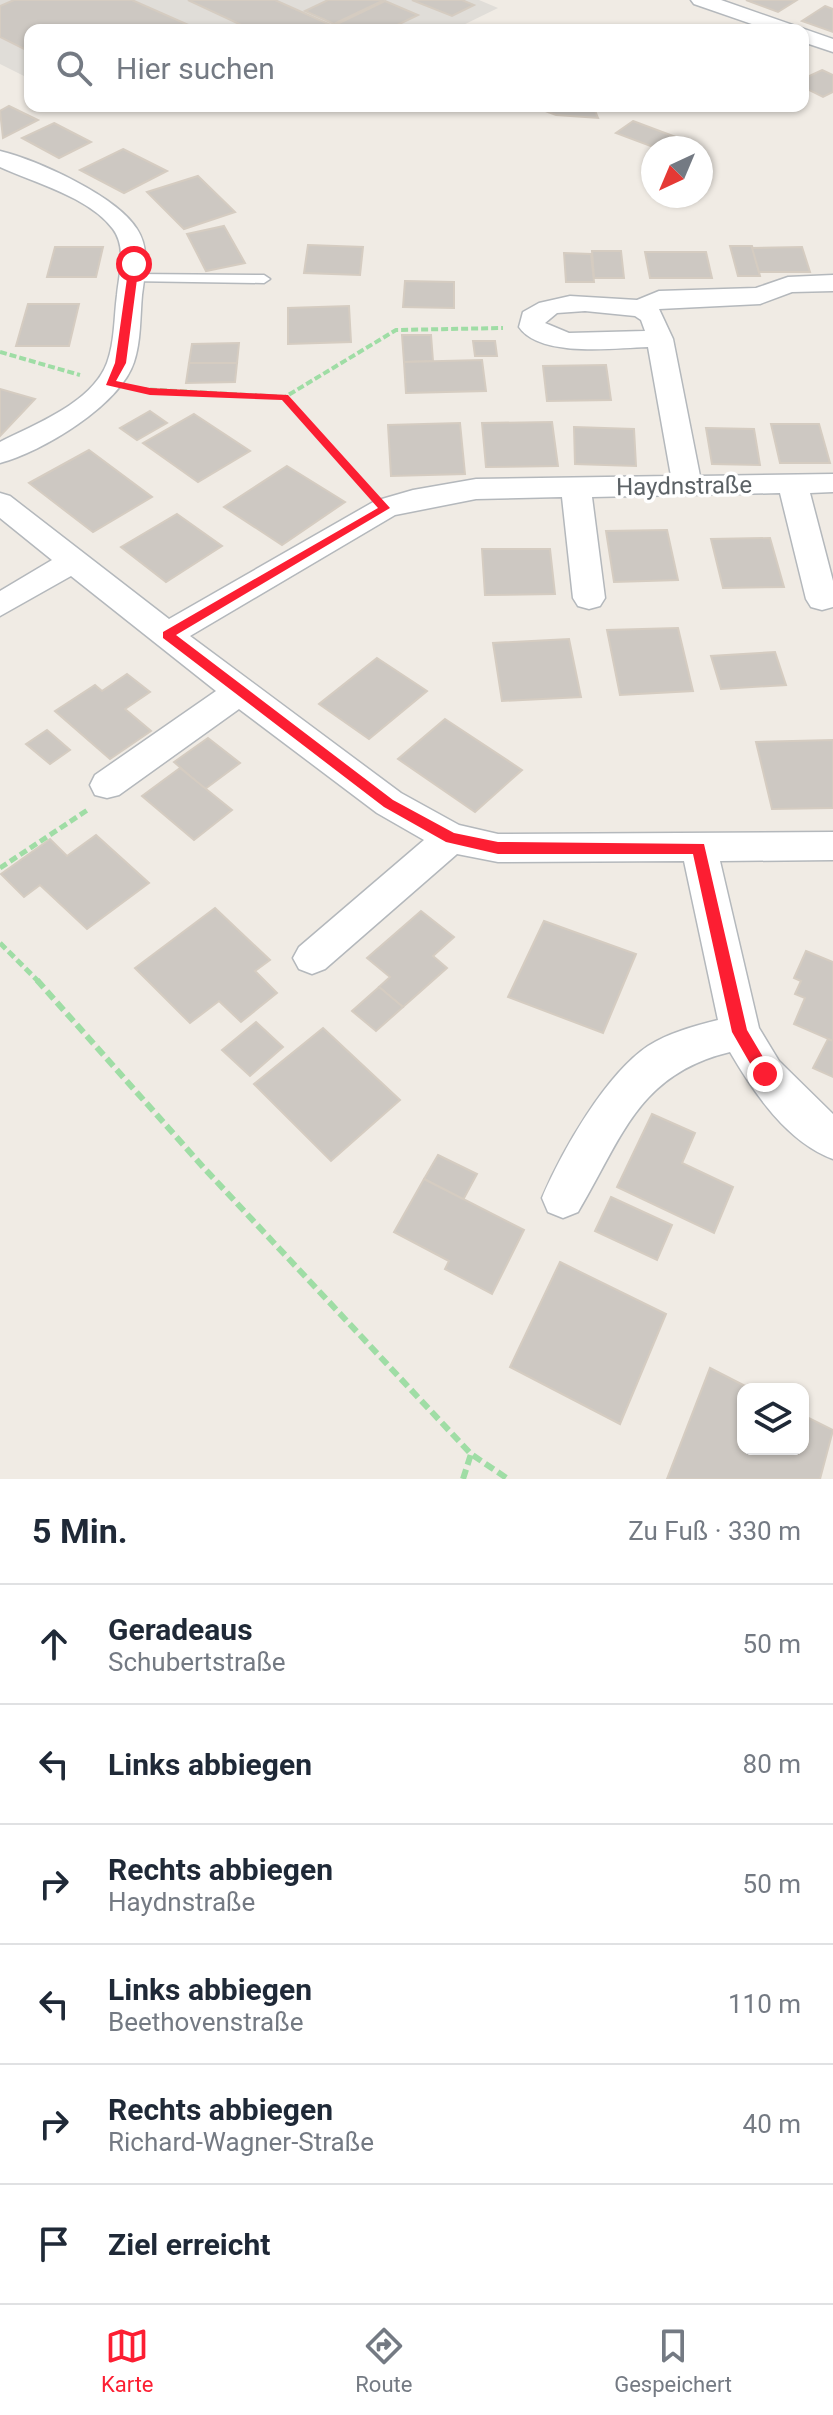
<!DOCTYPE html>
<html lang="de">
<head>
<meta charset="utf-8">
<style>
  :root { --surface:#fff; --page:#f6f6f7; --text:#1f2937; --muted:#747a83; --line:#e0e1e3; --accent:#fc1e32 }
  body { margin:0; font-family:Roboto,sans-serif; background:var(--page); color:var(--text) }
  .controls { position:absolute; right:24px; bottom:24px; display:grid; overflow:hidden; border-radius:16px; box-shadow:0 2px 6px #0004 }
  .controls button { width:72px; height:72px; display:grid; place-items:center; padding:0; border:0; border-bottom:2px solid var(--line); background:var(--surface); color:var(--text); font:40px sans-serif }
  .compass { position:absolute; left:641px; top:136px; width:72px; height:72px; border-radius:50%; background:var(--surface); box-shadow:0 2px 6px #0004; rotate:224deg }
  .stop { position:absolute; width:24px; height:24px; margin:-18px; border:6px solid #fc1e32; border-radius:50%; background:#fff }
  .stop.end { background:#fc1e32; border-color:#fff; box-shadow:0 2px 8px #0008 }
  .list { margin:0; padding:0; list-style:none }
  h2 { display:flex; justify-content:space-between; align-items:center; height:104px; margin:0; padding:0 32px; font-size:34px }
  h2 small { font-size:26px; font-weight:400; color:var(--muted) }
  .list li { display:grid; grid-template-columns:52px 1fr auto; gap:24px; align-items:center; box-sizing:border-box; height:120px; padding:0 32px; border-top:2px solid var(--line) }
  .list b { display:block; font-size:30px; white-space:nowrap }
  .list p { margin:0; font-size:26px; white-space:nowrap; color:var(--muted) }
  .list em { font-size:26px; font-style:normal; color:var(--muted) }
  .icon { flex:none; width:44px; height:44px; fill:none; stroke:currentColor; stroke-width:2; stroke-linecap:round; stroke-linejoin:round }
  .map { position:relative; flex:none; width:833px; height:1479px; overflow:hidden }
  .search { position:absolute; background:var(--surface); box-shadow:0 2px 6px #0004; left:24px; right:24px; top:24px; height:88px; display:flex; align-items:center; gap:20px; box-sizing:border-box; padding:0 28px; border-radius:16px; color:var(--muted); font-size:30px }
  .sheet { height:824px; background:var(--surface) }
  nav { display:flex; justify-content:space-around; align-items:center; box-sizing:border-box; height:112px; border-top:2px solid var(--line); background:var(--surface); font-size:22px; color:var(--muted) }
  nav a { display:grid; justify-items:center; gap:4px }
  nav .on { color:var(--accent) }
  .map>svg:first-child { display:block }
  .industrial { fill:#e0ddd8 }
  .building { fill:#cdc8c2; stroke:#d5ccc1; stroke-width:2 }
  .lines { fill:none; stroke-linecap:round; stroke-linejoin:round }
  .lane-casing { stroke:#b4b8bc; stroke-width:3 }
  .street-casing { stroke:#b4b8bc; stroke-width:3 }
  .path-far2 { stroke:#9fdda5; stroke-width:4; stroke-dasharray:7 3; stroke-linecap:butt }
  .path-far1 { stroke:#9fdda5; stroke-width:5; stroke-dasharray:8 4; stroke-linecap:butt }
  .path { stroke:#9fdda5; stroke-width:6; stroke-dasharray:10 5; stroke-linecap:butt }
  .lane { fill:#fff; fill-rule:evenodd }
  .street { fill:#fff; fill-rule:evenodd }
  .route { fill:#fc1e32 }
  .labels { text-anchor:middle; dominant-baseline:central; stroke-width:7; stroke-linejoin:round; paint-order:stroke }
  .street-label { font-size:24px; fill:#5c6266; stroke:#fff }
</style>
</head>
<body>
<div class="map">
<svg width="833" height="1479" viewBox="0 0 833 1479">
  <rect width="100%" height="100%" fill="#f0ebe4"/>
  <polygon class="industrial" points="0,0 479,0 498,8 453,30 30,30 30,79 0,64"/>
  <g class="building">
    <polygon points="14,0 132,0 191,26 183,30 30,30 30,52 0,37 0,6"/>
    <polygon points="188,0 275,0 342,30 252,30"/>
    <polygon points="328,0 384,0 334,24 305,11"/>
    <polygon points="412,0 462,0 474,5 452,16"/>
    <polygon points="746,0 797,0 778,12"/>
    <polygon points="385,1 418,15 387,30 346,30 335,25"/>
    <polygon points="825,6 833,9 833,32 802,21"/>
    <polygon points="822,70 833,75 833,92 823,97 803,87 803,79"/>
    <polygon points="9,106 38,120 3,138 0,111"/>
    <polygon points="532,106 580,109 580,106 593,106 598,118 556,115"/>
    <polygon points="633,121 684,140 674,148 656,148 616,133"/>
    <polygon points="54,123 91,142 59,158 22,138"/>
    <polygon points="123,149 167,171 124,193 80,170"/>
    <polygon points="198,176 235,212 184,229 147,192"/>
    <polygon points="224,226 245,263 206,271 187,234"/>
    <polygon points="308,245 363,247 360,275 304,273"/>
    <polygon points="730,246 752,246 760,276 738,276"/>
    <polygon points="55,247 103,247 96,277 47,277"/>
    <polygon points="802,247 810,272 759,272 752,248"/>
    <polygon points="592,251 621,251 624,278 594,278"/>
    <polygon points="645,252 706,252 712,278 650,278"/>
    <polygon points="564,253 591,254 594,282 566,282"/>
    <polygon points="405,281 454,282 454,308 403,307"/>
    <polygon points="28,304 79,304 69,346 16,346"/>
    <polygon points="349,306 351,342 288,344 288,308"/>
    <polygon points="402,335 431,335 433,361 404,362"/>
    <polygon points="473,341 495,341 497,356 475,356"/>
    <polygon points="239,343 237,363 189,363 192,344"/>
    <polygon points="482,360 486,391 406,393 404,362"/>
    <polygon points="189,363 237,363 235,382 186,383"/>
    <polygon points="606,365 611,400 547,401 543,366"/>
    <polygon points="0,389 35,399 0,436"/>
    <polygon points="150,411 167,423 137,440 120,428"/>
    <polygon points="194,414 250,451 198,482 143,443"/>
    <polygon points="552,422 558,466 486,467 482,423"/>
    <polygon points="460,423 465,474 391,476 388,425"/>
    <polygon points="771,424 819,424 830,463 780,463"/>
    <polygon points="574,427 634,429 636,466 575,464"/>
    <polygon points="706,428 754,429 760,465 712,464"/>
    <polygon points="89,450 152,497 93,532 29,483"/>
    <polygon points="287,466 345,502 282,545 224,507"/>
    <polygon points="177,514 222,546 166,582 121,547"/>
    <polygon points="667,530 678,580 614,582 606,531"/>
    <polygon points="770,538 784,587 723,588 711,539"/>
    <polygon points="482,549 550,549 555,594 485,595"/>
    <polygon points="678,628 693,691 620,695 607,630"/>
    <polygon points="569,639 581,697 502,701 493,643"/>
    <polygon points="775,652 786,685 721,689 711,656"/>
    <polygon points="377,658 427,691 369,739 319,704"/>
    <polygon points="127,674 150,692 125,709 151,731 110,759 55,711 95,685 102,691"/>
    <polygon points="445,719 522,770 475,812 398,759"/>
    <polygon points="47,730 70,750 50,764 26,744"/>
    <polygon points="208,738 240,763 205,789 174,762"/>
    <polygon points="833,740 833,808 772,809 756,742"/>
    <polygon points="180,768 232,810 194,840 142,796"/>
    <polygon points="96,835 149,883 87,929 40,885 24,897 1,874 50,839 67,856"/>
    <polygon points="215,908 270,960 255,971 277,993 241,1022 219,1001 190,1023 135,968"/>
    <polygon points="421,911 454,937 433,956 447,968 403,1007 379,987 390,977 367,958"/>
    <polygon points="544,921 636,954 603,1033 508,997"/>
    <polygon points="806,951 833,962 833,1041 794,1024 805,998 795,994 801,981 794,978"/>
    <polygon points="379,987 403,1007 376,1031 352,1011"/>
    <polygon points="256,1022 283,1047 250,1076 222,1050"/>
    <polygon points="323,1028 400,1100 331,1161 254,1084"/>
    <polygon points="828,1039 833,1041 833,1077 813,1068"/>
    <polygon points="652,1114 695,1133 682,1163 733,1187 714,1233 617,1187"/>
    <polygon points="438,1155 477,1174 463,1200 424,1179"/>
    <polygon points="424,1179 524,1230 492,1294 445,1269 449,1261 394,1232"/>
    <polygon points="611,1197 672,1225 657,1260 595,1231"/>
    <polygon points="560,1262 666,1314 620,1424 510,1367"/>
    <polygon points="710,1368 751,1389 743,1389 743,1449 803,1449 803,1415 833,1430 820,1479 667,1479"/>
  </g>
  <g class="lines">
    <g class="lane-casing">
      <polygon id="lane" points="132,274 264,275 270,279 264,283 128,281 126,278"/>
    </g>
    <g class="street-casing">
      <g id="street">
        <polygon points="691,0 721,0 833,39 833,52 803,42 803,30 769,30 694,4"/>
        <path d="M 0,151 C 37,160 117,196 137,229 C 150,249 145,272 142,295 C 140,317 141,341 134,362 C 120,405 42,452 0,463 L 0,442 C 35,424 92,403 107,363 C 115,341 114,317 117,295 C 119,274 127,248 113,229 C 89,197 35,183 0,167 Z"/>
        <path d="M 833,275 L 833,291 L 792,292 L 760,304 L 659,309 L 673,339 L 700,476 L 833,474 L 833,492 L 810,493 L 833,581 L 833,607 L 822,610 L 811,607 L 806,599 L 780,493 L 592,497 L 605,598 L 600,606 L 589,609 L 578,606 L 573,598 L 562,497 L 476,499 L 395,515 L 190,636 L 401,793 L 459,825 L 498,834 L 833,832 L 833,860 L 720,861 L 759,1028 L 779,1061 L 833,1114 L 833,1159 C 787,1142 754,1093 730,1052 C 638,1074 622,1138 578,1212 L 563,1218 L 548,1212 L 542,1198 C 562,1151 605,1075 648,1046 C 668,1033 694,1026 718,1020 L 684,861 L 498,862 L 457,854 L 325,969 L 312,974 L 299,969 L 293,958 L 299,947 L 424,840 L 377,813 L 239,709 L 119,795 L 107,798 L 95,795 L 90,785 L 95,775 L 216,691 L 71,576 L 0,616 L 0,591 L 52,560 L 0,518 L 0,493 L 10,496 L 169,619 L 375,501 L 413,490 L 476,479 L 671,476 L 648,347 C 615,348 540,358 519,327 L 523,312 L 539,303 L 570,296 L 637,300 L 659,291 L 756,288 L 788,277 ZM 585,311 L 635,316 L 641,320 L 645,331 L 569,333 L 545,323 L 557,313 Z"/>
      </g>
    </g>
    <g class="path-far2">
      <polyline points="0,352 80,375"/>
      <polyline points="140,389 285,397 396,330 503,328"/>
      <polyline points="285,397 366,486"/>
    </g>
    <g class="path-far1">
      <polyline points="0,868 89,809"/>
      <polyline points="0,943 39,982"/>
    </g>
    <g class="path">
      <polyline points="37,980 204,1168 471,1454 508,1479"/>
      <polyline points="463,1479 471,1454"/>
    </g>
    <use href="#lane" class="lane"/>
    <use href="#street" class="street"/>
  </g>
  <polygon class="route" points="134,261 139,264 126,363 116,381 150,388 288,395 390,508 176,635 393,800 454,833 498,842 704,844 747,1030 770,1069 770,1079 759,1079 732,1032 693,854 498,854 446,842 384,807 163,638 163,632 378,508 282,400 150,395 106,385 115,363 129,264"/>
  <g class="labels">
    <g class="street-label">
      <text transform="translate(684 486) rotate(-1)">Haydnstraße</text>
    </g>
  </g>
</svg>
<div class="controls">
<button><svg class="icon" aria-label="layers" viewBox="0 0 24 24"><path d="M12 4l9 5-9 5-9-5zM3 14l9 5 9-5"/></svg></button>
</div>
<svg class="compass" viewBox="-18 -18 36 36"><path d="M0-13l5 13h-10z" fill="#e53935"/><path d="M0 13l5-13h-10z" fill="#747a83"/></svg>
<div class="stop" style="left:134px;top:264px"></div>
<div class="stop end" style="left:765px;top:1074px"></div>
<div class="search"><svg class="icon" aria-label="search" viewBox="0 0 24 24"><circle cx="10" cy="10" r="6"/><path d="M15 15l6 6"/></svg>Hier suchen</div>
</div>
<section class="sheet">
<h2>5 Min.<small>Zu Fuß · 330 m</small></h2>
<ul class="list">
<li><svg class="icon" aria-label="ahead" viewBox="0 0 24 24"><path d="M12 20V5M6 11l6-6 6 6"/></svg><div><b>Geradeaus</b><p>Schubertstraße</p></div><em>50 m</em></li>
<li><svg class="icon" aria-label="left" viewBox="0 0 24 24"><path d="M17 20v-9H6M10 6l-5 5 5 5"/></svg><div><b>Links abbiegen</b></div><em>80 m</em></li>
<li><svg class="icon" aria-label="right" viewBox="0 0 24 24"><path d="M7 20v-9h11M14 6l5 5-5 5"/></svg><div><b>Rechts abbiegen</b><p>Haydnstraße</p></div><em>50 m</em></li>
<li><svg class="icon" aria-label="left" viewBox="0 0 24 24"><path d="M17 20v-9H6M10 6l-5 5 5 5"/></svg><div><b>Links abbiegen</b><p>Beethovenstraße</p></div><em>110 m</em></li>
<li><svg class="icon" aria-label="right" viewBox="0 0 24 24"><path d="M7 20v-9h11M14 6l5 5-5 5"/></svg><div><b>Rechts abbiegen</b><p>Richard-Wagner-Straße</p></div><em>40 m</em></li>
<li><svg class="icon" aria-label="arrive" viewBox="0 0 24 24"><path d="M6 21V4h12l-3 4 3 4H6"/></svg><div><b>Ziel erreicht</b></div></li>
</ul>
</section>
<nav>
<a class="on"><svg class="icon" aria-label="map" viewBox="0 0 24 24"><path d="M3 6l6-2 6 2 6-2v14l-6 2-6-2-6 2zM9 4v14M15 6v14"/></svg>Karte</a>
<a><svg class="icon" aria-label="directions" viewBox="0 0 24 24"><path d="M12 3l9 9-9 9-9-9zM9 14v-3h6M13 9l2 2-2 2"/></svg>Route</a>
<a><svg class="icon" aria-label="saved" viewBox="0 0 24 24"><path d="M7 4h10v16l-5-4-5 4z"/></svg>Gespeichert</a>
</nav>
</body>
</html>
